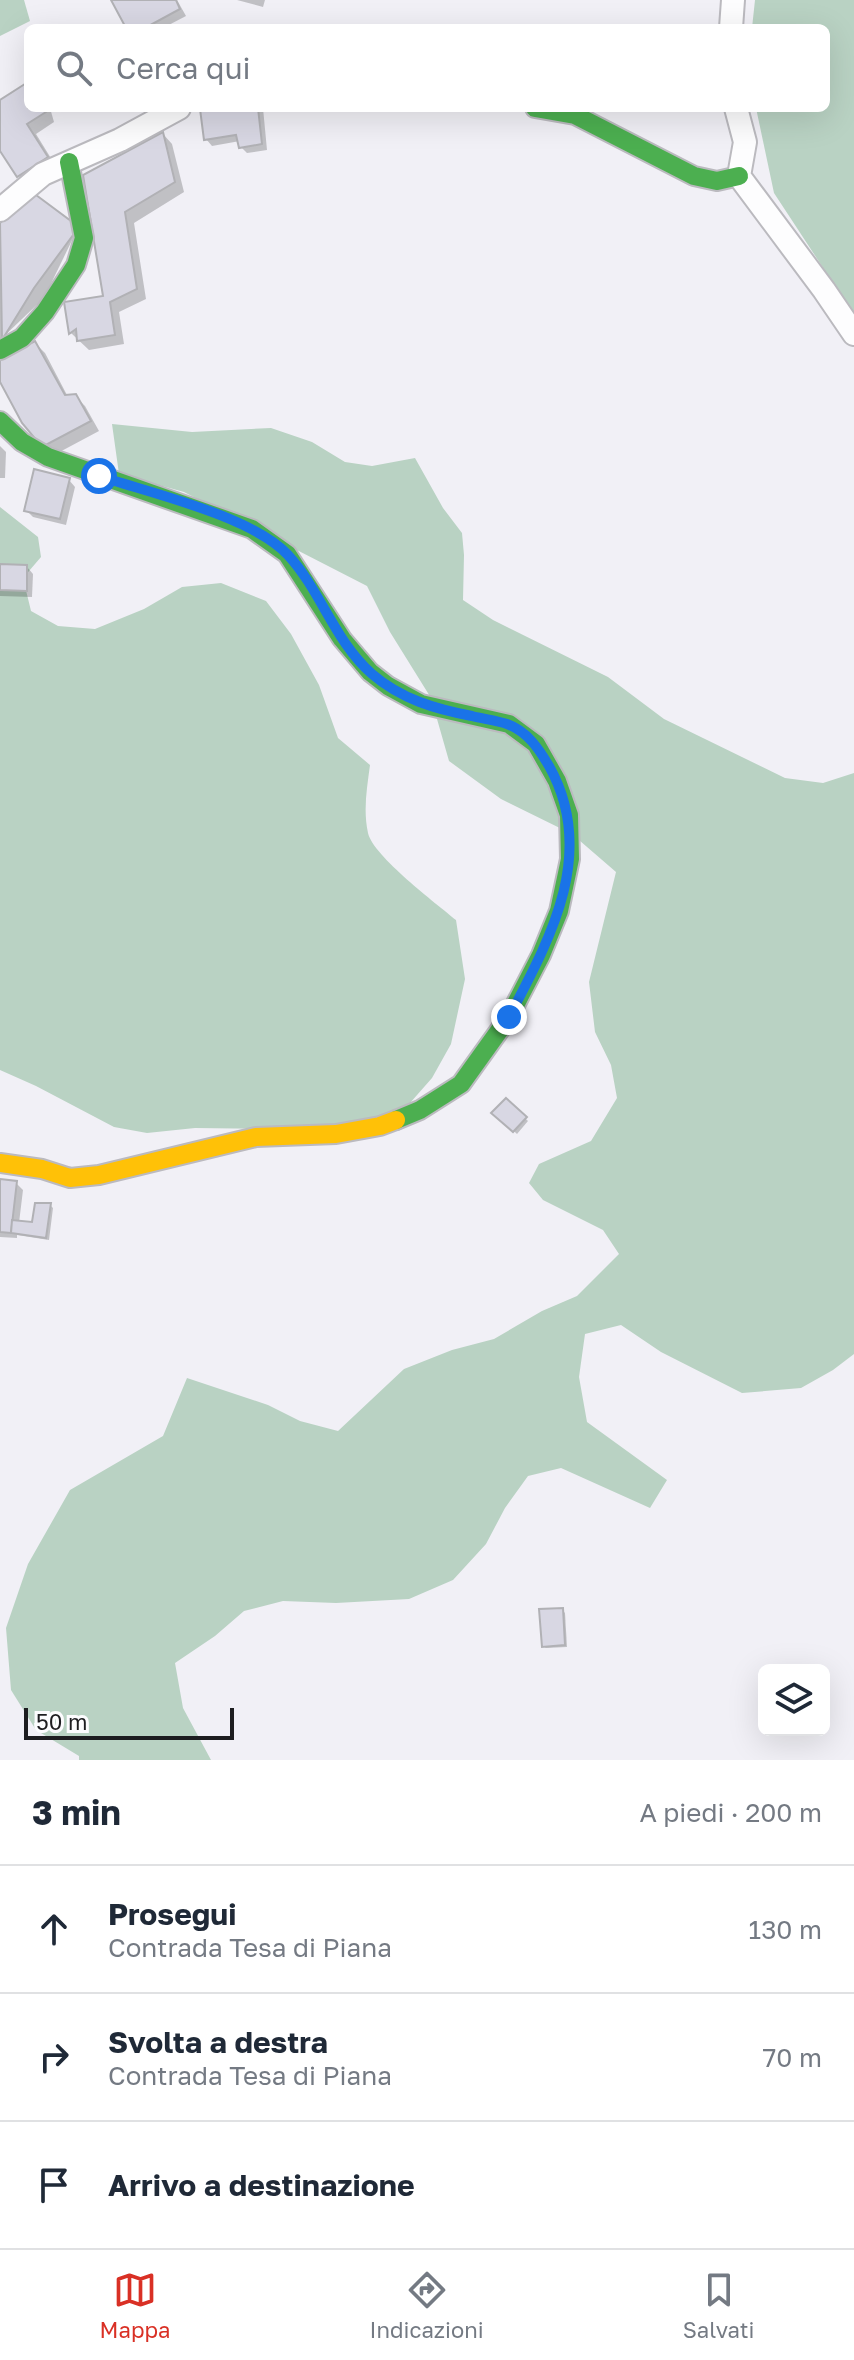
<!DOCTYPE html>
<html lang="it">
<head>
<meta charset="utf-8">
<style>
  :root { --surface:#fff; --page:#f6f6f7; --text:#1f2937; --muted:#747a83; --line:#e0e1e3; --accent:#d93025 }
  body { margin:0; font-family:"Golos Text",sans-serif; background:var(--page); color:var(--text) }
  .controls { position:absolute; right:24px; bottom:24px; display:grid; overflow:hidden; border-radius:12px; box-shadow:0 8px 32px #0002 }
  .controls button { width:72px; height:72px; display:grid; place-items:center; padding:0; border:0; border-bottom:2px solid var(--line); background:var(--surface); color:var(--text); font:40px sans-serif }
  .scale { position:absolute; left:24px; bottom:20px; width:210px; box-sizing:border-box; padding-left:8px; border:4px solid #1d1d20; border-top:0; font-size:22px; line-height:28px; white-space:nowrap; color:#1d1d20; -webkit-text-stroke:6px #fcfcfe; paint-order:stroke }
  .stop { position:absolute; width:24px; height:24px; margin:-18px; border:6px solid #1a73e8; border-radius:50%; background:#fff }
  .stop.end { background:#1a73e8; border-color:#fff; box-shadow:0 2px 8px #0008 }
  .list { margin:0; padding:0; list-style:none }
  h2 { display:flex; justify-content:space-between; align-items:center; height:104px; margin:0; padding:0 32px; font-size:34px }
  h2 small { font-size:26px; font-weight:400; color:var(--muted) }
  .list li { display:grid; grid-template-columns:52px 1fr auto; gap:24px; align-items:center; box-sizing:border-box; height:128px; padding:0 32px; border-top:2px solid var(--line) }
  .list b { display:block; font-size:30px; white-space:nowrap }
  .list p { margin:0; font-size:26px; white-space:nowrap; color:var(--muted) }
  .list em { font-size:26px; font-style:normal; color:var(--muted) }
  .icon { flex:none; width:44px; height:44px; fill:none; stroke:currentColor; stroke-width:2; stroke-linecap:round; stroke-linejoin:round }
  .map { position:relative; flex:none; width:854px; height:1760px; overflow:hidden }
  .search { position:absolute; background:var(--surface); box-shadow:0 8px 32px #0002; left:24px; right:24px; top:24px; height:88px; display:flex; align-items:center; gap:20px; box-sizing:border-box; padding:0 28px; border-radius:12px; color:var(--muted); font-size:30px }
  .sheet { height:488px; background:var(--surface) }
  nav { display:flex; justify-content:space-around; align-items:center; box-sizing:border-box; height:112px; border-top:2px solid var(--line); background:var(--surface); font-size:22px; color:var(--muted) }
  nav a { display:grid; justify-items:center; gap:4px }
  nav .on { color:var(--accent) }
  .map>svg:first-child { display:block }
  .forest { fill:#b9d2c3 }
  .shadow { fill:#0003 }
  .building { fill:#d8d7e3; stroke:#b1b1b5; stroke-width:2 }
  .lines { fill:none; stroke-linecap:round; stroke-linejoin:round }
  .street-casing { stroke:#bbbabf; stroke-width:26 }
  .fast-casing { stroke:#bbbabf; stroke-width:22 }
  .slow-casing { stroke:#bbbabf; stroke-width:22 }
  .street { stroke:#fdfdfe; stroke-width:22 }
  .fast { stroke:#4caf50; stroke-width:18 }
  .slow { stroke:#ffc107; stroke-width:18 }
  .route { stroke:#1a73e8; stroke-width:10 }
</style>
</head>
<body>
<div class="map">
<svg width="854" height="1760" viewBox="0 0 854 1760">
  <rect width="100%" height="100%" fill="#f1f0f6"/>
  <g class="forest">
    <polygon points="0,0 24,0 30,21 0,36"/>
    <polygon points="755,0 854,0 854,315 774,193 756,108 826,108 826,28 752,28"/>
    <polygon points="112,424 192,432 271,428 312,442 345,462 372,466 415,458 443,508 462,533 464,555 463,600 493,620 608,677 664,719 785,778 823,783 854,773 854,1354 833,1370 801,1388 742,1393 661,1352 621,1325 585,1334 579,1377 587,1422 667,1480 650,1508 561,1468 528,1476 505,1508 486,1544 453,1580 409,1599 336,1603 283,1601 244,1611 215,1636 175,1663 183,1708 211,1760 79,1760 79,1756 36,1730 11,1690 6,1628 28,1564 70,1490 163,1436 187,1378 268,1405 300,1421 338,1431 404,1369 452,1350 494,1339 542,1311 577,1296 619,1254 603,1230 543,1200 529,1183 539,1164 591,1141 617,1098 611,1065 595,1032 589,982 616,872 572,834 501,799 449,761 431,698 390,632 367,586 184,492 119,474"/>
    <path d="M 0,507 L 38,537 L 41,557 L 23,578 L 31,611 L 58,626 L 95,629 L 144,609 L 182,587 L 221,583 L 266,601 L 291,634 L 319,685 L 338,738 L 370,765 C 367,788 363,810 368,833 C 373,856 437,904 456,920 L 465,979 L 451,1044 L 432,1078 L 410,1103 L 351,1130 L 195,1128 L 147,1133 L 114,1127 L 36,1086 L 0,1070 Z"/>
  </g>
  <g class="shadow">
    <polygon points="113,0 177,0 186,16 163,28 128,28"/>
    <polygon points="237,0 265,0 263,7"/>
    <polygon points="28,85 28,108 50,108 54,122 36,134 57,168 29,186 19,176 0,147 0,103"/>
    <polygon points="263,108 267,150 247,153 241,147 240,141 212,146 206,139 203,111"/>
    <polygon points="163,134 172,144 184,192 134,223 146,299 119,312 124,344 89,350 71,333 66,303 105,297 86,176"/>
    <polygon points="33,195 78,228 44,298 0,340 0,225"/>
    <polygon points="35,343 45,353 68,397 75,396 85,406 99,431 54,455 0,378"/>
    <polygon points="0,446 6,452 5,478 0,478"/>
    <polygon points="69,480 75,487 66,525 33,517 26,510"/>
    <polygon points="0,566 27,567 33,574 32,597 0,596"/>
    <polygon points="506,1101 528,1121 517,1134 494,1113"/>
    <polygon points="0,1181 16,1183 23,1190 19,1223 34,1224 50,1205 53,1208 49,1240 17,1235 17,1238 0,1237"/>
    <polygon points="562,1610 565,1613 567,1647 546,1648 543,1646"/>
  </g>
  <g class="building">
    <polygon points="111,0 176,0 180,9 145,28 126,28"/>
    <polygon points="28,82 28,108 44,108 46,112 27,124 48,157 17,177 0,151 0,100"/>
    <polygon points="258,108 262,144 239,148 236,135 204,140 200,109"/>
    <polygon points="163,132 175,182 125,212 137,289 110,302 115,335 77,341 76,329 69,334 64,302 103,296 83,175"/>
    <polygon points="32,192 79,227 34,288 2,340 0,223"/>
    <polygon points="35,341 65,395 76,394 91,421 42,447 22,423 0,382 0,360"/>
    <polygon points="34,469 70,478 60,519 24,511"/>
    <polygon points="0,564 27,565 27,591 0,590"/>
    <polygon points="506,1098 527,1117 513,1132 491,1113"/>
    <polygon points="0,1179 17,1181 11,1233 0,1232"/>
    <polygon points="35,1203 51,1203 46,1238 11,1233 12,1220 32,1222"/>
    <polygon points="563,1608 565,1645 542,1647 539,1609"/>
  </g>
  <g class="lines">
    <g class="street-casing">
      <g id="street">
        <polyline points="731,28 733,0"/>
        <polyline points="736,108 745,142 739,176 824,290 854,334"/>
        <polyline points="0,210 43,174 120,140 179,108"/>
      </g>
    </g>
    <g class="fast-casing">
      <g id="fast">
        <polyline points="535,108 575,115 694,176 717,181 739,176"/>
        <polyline points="0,350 22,338 45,312 76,265 84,238 69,162"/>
        <polyline points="0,421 22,442 48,457 252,529 287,554 342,639 370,672 388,686 421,704 509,724 536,744 557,781 569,815 570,859 559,911 541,955 509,1017 461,1084 420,1110 396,1120"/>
      </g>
    </g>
    <g class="slow-casing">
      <polyline id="slow" points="0,1163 42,1169 70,1178 99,1175 256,1137 336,1134 380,1126 396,1120"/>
    </g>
    <use href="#street" class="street"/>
    <use href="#fast" class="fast"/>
    <use href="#slow" class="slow"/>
  </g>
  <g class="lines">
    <path class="route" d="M 99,476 C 150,493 252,516 288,555 C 321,591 335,642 372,674 C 401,699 435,709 472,716 C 483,719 496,720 507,724 C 527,731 539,749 549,766 C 598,853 550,939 509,1017"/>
  </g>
</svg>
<div class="controls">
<button><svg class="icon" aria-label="layers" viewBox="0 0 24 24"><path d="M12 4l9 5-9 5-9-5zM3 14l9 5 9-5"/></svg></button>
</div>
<div class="scale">50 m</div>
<div class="stop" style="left:99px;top:476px"></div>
<div class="stop end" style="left:509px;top:1017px"></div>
<div class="search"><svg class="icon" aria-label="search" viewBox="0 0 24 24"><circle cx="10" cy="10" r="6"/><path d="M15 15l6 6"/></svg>Cerca qui</div>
</div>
<section class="sheet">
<h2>3 min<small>A piedi · 200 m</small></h2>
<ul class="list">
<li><svg class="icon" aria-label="ahead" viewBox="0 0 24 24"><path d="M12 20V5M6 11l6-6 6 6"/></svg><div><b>Prosegui</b><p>Contrada Tesa di Piana</p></div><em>130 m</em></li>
<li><svg class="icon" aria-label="right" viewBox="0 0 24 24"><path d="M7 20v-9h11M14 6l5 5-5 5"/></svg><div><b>Svolta a destra</b><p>Contrada Tesa di Piana</p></div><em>70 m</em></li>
<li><svg class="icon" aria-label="arrive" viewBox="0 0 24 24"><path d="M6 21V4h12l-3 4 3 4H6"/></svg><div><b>Arrivo a destinazione</b></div></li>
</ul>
</section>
<nav>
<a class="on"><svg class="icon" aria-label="map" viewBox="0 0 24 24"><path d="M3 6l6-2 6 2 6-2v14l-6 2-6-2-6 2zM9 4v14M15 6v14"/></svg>Mappa</a>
<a><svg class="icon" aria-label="directions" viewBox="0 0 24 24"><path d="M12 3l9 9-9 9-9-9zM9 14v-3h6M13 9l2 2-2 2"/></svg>Indicazioni</a>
<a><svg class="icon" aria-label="saved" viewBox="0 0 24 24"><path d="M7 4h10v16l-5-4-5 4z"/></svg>Salvati</a>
</nav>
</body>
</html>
